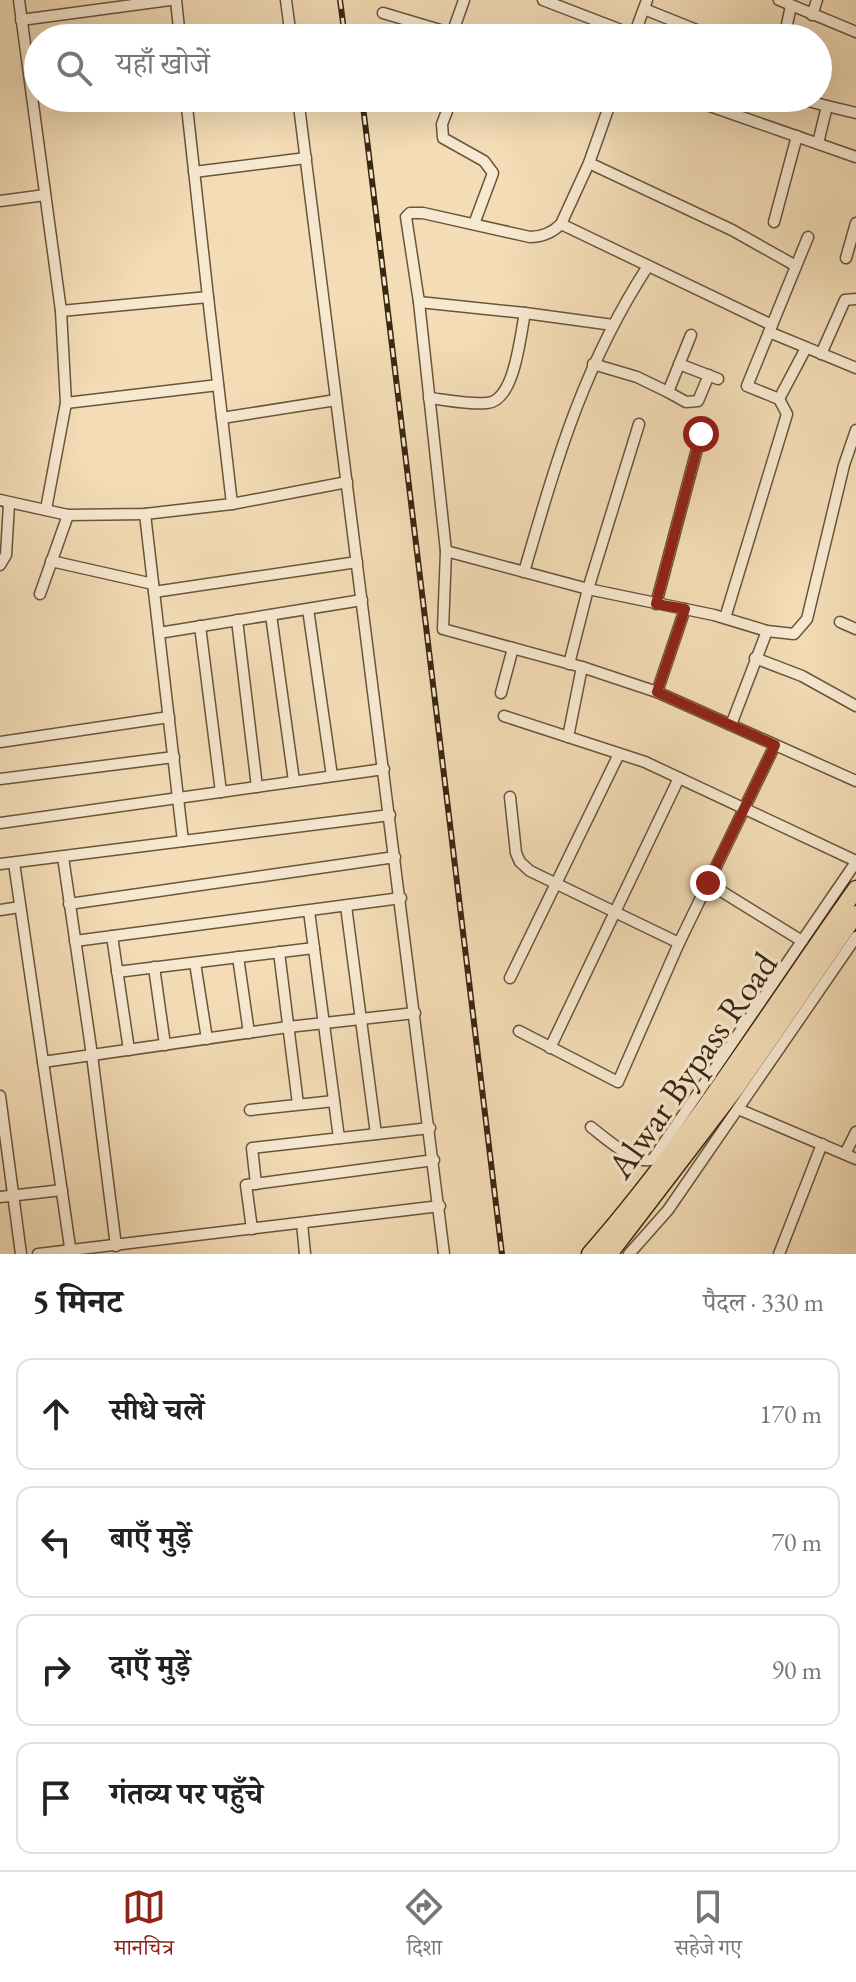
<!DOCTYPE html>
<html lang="hi">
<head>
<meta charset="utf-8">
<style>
  :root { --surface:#fff; --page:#f2f2f2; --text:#222; --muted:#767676; --line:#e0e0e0; --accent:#8f2418 }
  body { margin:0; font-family:"EB Garamond","Noto Serif Devanagari",serif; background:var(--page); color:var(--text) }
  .stop { position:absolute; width:24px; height:24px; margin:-18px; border:6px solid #8f2418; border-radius:50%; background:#fff }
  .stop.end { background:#8f2418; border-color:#fff; box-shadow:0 2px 8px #0008 }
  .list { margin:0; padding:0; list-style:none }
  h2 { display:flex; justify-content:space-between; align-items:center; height:104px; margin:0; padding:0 32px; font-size:34px }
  h2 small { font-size:26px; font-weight:400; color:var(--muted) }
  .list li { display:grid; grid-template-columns:52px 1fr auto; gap:24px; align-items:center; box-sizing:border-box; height:112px; margin:0 16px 16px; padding:0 16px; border:2px solid var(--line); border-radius:16px }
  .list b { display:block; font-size:30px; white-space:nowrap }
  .list em { font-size:26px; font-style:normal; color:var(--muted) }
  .icon { flex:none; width:44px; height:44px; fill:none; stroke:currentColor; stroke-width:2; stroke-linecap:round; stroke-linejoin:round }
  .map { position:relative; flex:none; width:856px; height:1254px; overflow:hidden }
  .search { position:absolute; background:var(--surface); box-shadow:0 8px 32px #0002; left:24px; right:24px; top:24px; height:88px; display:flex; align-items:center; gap:20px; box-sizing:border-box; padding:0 28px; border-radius:44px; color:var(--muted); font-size:30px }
  .sheet { height:616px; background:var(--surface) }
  nav { display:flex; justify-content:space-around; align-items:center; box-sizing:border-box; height:112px; border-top:2px solid var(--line); background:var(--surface); font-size:22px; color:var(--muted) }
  nav a { display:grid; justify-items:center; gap:4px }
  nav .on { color:var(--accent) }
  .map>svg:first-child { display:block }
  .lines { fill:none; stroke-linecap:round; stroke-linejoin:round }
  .street-casing { stroke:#69553b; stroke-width:13 }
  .primary-casing { stroke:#3b2812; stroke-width:19 }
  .street { stroke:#f7e8d0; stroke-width:10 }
  .primary { stroke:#f3dcb6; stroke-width:16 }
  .rail-casing { stroke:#3b2812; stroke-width:6 }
  .rail { stroke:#f7e8d0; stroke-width:3; stroke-dasharray:9; stroke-linecap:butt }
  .route { stroke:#8f2418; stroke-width:10 }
  .labels { text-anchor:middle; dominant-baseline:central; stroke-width:7; stroke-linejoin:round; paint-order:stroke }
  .street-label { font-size:36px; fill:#3b2812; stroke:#f7e8d0 }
</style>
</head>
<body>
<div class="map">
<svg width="856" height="1254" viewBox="0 0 856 1254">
  <rect width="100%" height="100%" fill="#f3dcb6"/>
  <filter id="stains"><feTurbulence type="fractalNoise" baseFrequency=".0025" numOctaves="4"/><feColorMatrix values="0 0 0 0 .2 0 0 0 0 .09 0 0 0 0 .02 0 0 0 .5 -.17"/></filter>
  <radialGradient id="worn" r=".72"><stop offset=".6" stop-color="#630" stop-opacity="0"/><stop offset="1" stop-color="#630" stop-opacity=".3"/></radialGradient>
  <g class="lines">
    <g class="street-casing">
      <g id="street">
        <polyline points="19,0 61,311 208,297 186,98"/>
        <polyline points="176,0 180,38"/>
        <polyline points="286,0 291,38"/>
        <polyline points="543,0 634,35"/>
        <polyline points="779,0 856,32"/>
        <polyline points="644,9 699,31 695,38"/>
        <polyline points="383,13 467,38"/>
        <polyline points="812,15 817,0"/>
        <polyline points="21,20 170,0"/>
        <polyline points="699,31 718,38"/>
        <polyline points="452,34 464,0"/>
        <polyline points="633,38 647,0"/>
        <polyline points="784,38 791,6"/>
        <polyline points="298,98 444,1254"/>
        <polyline points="452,98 442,124 443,138 484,161 493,173 474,224"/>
        <path d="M 612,98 L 589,163 L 561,224 C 552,233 543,237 530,237 L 423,213 L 410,213 L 406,217 L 419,302 L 446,551 L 443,629 L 582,667 L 657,692 L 856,781"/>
        <polyline points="687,98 856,157"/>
        <polyline points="797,98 827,106 818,143"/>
        <polyline points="827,106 856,113"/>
        <polyline points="589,163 732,230 796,266"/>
        <polyline points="194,172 306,158"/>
        <polyline points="0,201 45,195"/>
        <polyline points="774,222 797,136"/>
        <polyline points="561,224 772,325"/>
        <polyline points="846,258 856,223"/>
        <polyline points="208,297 232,504"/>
        <polyline points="419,302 525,313"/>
        <polyline points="769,332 856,368"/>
        <polyline points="821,354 845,300 856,299"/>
        <polyline points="593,364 637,377 668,392 691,335"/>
        <polyline points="679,364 718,379"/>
        <polyline points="668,392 686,402 698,401 709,375"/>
        <path d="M 429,398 C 448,400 469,405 487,403 C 515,401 520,336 525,313 L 613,325"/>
        <polyline points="779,399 806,348"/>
        <polyline points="66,403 218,385"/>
        <polyline points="222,418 336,400"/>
        <polyline points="0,500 68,515 145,514 232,504 347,482"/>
        <polyline points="46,509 66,403 61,311"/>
        <polyline points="145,514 183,841"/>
        <polyline points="446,551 588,589 714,615 767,631 794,634 807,619 844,465 856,430"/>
        <polyline points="51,561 153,584"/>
        <polyline points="0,565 6,555 9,504"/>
        <path d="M 524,572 C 557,459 583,366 648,266"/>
        <polyline points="154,592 357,562"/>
        <polyline points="40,594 68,515"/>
        <polyline points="656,604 701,434"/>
        <polyline points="308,609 332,776"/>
        <polyline points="271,615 294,781"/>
        <polyline points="725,618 787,414 779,399 747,386 808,237"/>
        <polyline points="237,620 257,787"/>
        <polyline points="840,622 856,629"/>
        <polyline points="200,626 221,792"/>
        <polyline points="159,633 362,600"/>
        <polyline points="755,658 802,676 856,706"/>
        <polyline points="569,664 588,589 639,424"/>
        <polyline points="657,692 685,609"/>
        <polyline points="501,693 513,648"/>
        <polyline points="504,716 645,762 856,861"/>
        <polyline points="731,725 767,631"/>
        <polyline points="568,737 582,667"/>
        <polyline points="0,742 169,717"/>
        <polyline points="0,779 174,757"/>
        <polyline points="510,797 516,853 520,862 530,871 679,943"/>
        <polyline points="0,823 384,769"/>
        <polyline points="63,857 92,1055 116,1246"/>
        <polyline points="14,863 71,1254"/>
        <polyline points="0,864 390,815"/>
        <polyline points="708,883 802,941"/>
        <polyline points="69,904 395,857"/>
        <polyline points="346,906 376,1134"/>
        <polyline points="0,910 20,907"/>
        <polyline points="309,911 339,1138"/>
        <polyline points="112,936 129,1050"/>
        <polyline points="75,941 401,898"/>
        <polyline points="279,952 298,1104"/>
        <polyline points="238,957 249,1033"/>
        <polyline points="195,963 207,1039"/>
        <polyline points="154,967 165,1045"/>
        <polyline points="117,972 314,948"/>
        <polyline points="510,978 619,754"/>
        <polyline points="519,1031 618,1082 679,943 775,745"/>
        <polyline points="550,1048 679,778"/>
        <polyline points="43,1062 288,1027 415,1013"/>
        <polyline points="0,1096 21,1254"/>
        <polyline points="738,1109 856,1159"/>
        <polyline points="250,1110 334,1101"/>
        <path d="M 591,1127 C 605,1138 637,1167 653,1159 L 856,862"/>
        <polyline points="845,1154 856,1132"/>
        <polyline points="256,1184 252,1148 430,1128"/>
        <polyline points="0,1197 62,1190"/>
        <polyline points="302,1223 305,1254"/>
        <polyline points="252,1229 246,1185 434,1160"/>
        <polyline points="38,1254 440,1206"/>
        <polyline points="629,1254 668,1210 856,937"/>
        <polyline points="779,1254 822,1144"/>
      </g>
    </g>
    <g class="primary-casing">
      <g id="primary">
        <path d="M 590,1254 C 689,1141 769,1012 856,889"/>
        <polyline points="609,1254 736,1088 856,914"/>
      </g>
    </g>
    <use href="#street" class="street"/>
    <use href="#primary" class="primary"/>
    <g class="rail-casing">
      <g id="rail">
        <polyline points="340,0 345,38"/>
        <polyline points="362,98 502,1254"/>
      </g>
    </g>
    <use href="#rail" class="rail"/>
  </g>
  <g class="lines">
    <polyline class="route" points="701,434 656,604 685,609 657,692 775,745 708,883"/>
  </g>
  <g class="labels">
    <g class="street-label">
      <text transform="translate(692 1065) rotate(-55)">Alwar Bypass Road</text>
    </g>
  </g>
  <rect width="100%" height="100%" filter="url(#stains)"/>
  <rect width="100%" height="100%" fill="url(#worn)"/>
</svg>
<div class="stop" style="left:701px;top:434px"></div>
<div class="stop end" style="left:708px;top:883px"></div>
<div class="search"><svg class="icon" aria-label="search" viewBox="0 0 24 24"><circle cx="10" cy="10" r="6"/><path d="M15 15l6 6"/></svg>यहाँ खोजें</div>
</div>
<section class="sheet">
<h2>5 मिनट<small>पैदल · 330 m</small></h2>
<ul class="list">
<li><svg class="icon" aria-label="ahead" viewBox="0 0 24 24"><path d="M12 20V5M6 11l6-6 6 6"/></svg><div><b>सीधे चलें</b></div><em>170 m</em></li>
<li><svg class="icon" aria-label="left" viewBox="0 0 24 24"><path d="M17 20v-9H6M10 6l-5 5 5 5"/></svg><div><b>बाएँ मुड़ें</b></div><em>70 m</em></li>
<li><svg class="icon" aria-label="right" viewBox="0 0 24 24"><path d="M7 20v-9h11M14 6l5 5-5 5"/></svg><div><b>दाएँ मुड़ें</b></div><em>90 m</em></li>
<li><svg class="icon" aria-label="arrive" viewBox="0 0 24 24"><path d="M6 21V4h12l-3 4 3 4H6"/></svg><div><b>गंतव्य पर पहुँचे</b></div></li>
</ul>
</section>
<nav>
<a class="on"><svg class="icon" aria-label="map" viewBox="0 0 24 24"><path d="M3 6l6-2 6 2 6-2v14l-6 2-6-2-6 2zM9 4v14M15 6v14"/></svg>मानचित्र</a>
<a><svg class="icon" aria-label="directions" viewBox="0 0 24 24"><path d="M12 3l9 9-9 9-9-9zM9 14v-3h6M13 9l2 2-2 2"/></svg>दिशा</a>
<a><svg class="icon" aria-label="saved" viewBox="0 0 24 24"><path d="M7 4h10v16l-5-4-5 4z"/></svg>सहेजे गए</a>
</nav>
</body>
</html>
